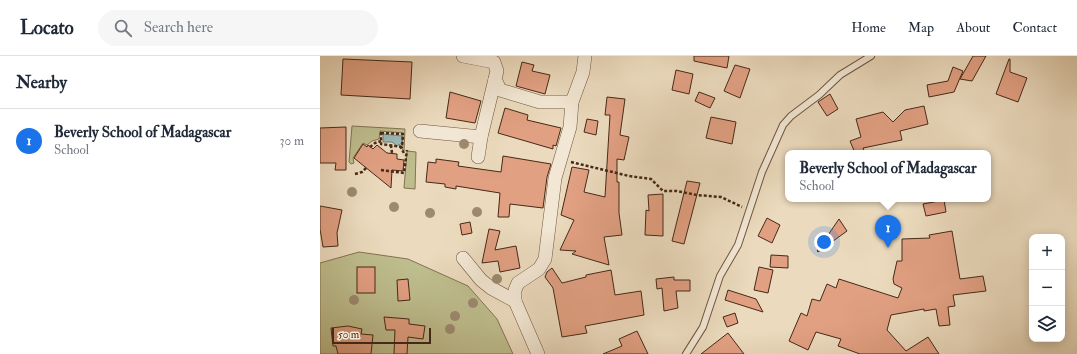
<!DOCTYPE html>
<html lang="en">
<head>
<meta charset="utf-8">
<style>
  :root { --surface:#fff; --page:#f6f6f7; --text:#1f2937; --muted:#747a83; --line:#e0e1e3; --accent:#1a73e8 }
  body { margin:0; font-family:"IM FELL Double Pica",serif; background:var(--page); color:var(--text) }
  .controls { position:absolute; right:12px; bottom:12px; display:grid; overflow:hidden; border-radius:8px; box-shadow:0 2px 10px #0003 }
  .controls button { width:36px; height:36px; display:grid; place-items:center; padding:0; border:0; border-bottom:1px solid var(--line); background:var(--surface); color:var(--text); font:20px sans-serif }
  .scale { position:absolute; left:12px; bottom:10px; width:99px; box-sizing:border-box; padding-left:4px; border:2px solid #462917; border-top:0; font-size:11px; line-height:14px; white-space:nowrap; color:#462917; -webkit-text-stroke:3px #f2e7d4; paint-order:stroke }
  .you { position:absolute; left:504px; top:186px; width:14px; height:14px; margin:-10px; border:3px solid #fff; border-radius:50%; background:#1a73e8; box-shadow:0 0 0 6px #1a73e833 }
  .badge { display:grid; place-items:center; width:26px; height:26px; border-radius:50%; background:var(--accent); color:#fff; font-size:13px; font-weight:700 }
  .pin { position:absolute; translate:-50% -33px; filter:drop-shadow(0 1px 2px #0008) }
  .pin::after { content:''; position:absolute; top:21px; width:14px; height:12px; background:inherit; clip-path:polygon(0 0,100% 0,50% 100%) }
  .popup { position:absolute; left:465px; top:94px; width:206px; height:52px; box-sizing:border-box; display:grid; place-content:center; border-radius:8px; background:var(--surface); filter:drop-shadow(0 1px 3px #0005); font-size:13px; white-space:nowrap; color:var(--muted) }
  .popup b { font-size:15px; color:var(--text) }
  .popup::after { content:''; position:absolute; left:50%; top:100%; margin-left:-8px; border:8px solid transparent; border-top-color:var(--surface) }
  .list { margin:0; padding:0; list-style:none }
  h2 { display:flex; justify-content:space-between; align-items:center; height:52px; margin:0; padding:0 16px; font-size:17px }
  h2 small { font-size:13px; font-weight:400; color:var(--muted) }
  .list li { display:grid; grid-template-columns:26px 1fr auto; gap:12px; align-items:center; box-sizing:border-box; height:64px; padding:0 16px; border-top:1px solid var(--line) }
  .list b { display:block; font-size:15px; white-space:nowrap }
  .list p { margin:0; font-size:13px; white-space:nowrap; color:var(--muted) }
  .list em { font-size:13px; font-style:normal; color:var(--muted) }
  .icon { flex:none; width:22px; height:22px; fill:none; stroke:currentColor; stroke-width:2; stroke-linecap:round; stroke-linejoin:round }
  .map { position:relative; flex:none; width:757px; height:298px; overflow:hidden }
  header { display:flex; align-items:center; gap:24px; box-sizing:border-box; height:56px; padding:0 20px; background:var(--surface); border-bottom:1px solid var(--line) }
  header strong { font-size:19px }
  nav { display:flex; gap:22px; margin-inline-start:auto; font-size:14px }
  .search { width:280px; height:36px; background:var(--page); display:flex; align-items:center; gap:10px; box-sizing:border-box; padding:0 14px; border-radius:22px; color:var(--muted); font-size:15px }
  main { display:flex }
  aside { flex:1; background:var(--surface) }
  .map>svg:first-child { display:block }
  .green { fill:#bebd8d; stroke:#827352 }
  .water { fill:#99b9b8; stroke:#787f78 }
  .building { fill:#e1a082; stroke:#462917 }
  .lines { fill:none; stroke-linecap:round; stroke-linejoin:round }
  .lane-casing { stroke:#6f5540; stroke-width:8 }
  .street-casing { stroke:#6f5540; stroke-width:14 }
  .path { stroke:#462917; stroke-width:2.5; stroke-dasharray:3 2; stroke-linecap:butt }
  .lane { stroke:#f2e7d4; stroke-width:6 }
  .street { stroke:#f2e7d4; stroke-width:13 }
  .tree { fill:#9d896f }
</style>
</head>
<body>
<header>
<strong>Locato</strong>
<div class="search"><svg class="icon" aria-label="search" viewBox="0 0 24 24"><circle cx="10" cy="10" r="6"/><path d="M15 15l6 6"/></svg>Search here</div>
<nav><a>Home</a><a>Map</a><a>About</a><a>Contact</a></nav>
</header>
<main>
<aside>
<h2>Nearby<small></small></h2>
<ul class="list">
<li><span class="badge">1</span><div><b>Beverly School of Madagascar</b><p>School</p></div><em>30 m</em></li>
</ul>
</aside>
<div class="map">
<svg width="757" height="298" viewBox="0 0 757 298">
  <rect width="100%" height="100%" fill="#ebdabd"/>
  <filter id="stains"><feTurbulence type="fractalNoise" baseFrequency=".005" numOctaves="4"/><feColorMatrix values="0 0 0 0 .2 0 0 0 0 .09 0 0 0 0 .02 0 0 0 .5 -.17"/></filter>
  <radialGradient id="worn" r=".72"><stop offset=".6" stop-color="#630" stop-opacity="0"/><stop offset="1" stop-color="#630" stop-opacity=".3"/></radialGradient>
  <g class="green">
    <polygon points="32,70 85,73 84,95 82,93 83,77 60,75 59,83 52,85 47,89 43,87 33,102 34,107 31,108 29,106"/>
    <polygon points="87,95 96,96 95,133 84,132"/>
    <polygon points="39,196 88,203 148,230 177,263 193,298 0,298 0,207"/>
  </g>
  <polygon class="water" points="63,78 82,80 82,87 77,90 72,86 63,86"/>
  <g class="building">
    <polygon points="374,0 409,0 407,12 374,5"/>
    <polygon points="653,0 666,0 652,25 640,23"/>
    <polygon points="23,3 92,6 90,43 21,39"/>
    <polygon points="689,3 690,3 690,16 707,22 698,46 676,38"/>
    <polygon points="202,6 214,9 212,15 230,19 225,38 196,30"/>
    <polygon points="415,9 430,13 420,42 404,35"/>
    <polygon points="633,11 643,15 634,36 609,41 607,29 628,25"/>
    <polygon points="356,14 373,18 369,38 352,34"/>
    <polygon points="130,36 161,45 155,67 126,62"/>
    <polygon points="379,36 395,42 390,52 375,45"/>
    <polygon points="510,38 518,53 507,60 498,46"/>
    <polygon points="287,41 305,43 300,79 309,81 304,104 297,103 297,126 299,126 299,157 302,179 284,181 289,209 252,198 256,195 240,194 254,164 241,159 252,111 269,114 264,136 285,141 290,59 285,59"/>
    <polygon points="604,50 608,68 580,75 582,84 543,92 545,97 535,97 530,85 541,81 536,63 563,56 573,66 585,54"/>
    <polygon points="185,52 208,59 207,64 241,72 236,90 233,89 233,93 178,77"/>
    <polygon points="391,61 416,66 412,88 386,82"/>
    <polygon points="267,63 278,65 276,79 264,76"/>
    <polygon points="26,71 26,114 15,114 16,107 0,107 0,72"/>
    <polygon points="43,88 47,91 48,89 53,93 57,89 67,97 77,98 77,103 84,104 83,115 72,114 71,132 34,102"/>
    <polygon points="183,100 231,108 227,121 223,152 190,148 189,161 178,161 180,137 136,130 136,133 125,131 125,128 106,126 108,106 116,107 116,103 139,106 138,110 181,116"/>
    <polygon points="367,125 380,127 364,188 352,185"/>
    <polygon points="343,138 343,180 325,179 326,154 329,155 328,139"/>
    <polygon points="624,144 626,156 606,160 603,148"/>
    <polygon points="0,150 22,154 17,177 18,190 3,191 0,173"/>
    <polygon points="447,162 460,169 452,187 438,180"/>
    <polygon points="519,163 527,175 498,196 497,195"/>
    <polygon points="150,166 152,177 142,179 140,168"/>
    <polygon points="169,173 180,175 175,194 196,190 200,212 180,216 178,205 162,207"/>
    <polygon points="632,175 640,223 663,220 666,235 633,239 635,250 628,251 630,269 619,270 616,253 604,255 604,253 571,259 567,274 586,295 608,281 619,298 540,298 518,290 521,283 496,276 488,294 469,285 481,257 487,260 492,243 500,245 507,228 516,232 519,223 578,242 582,232 574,228 573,223 577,205 582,205 582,183 610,182 609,179"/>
    <polygon points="451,199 468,200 468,212 450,211"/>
    <rect x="37" y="211" width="18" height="26"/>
    <polygon points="439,211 453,214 448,237 434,234"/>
    <polygon points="232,212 242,227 266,221 266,219 291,214 295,239 321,235 324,259 265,270 267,277 242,281 233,232 225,221 227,216"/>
    <polygon points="354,221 354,224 370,224 370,235 356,235 358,252 344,255 342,232 337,233 336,223"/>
    <polygon points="88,223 90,244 78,245 77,224"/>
    <polygon points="408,234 436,243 443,256 405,244"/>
    <polygon points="415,257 418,267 407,271 403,261"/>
    <polygon points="64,261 89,263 89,268 105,270 103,283 88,281 87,298 74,298 75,274 66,274"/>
    <polygon points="28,270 42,273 41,278 53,279 51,298 18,298 16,290 13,290 11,272"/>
    <polygon points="317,275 328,298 283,298 302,290 299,283"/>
    <polygon points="408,277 424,298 381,298"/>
  </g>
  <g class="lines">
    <g class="lane-casing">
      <polyline id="lane" points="366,298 383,271 400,220 418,189 442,116 463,69 471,60 499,39 520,19 551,0"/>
    </g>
    <g class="street-casing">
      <g id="street">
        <polyline points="143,0 174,6 177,15 175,23 180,34 220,46 252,46"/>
        <polyline points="100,75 161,81"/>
        <polyline points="158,101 161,81 175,23"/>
        <polyline points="143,202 161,224 171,232 195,245"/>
        <polyline points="218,298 195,245 195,234 198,227 219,213 225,203 235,122 250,71 252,46 263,16 265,0"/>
      </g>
    </g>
    <g class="path">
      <polygon points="61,77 83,78 82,91 61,88"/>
      <polyline points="71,89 72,97"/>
      <polyline points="80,90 85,99"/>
      <polyline points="50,91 55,87 61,85"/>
      <polyline points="251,106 309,120 331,123 343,135 357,135 377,139 401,141 422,151"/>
      <polyline points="61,114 84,117 87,94"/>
      <polyline points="35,118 42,116 46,112"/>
    </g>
    <use href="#lane" class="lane"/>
    <use href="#street" class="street"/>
  </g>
  <g class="tree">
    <circle cx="144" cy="88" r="5"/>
    <circle cx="32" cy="136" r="5"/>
    <circle cx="74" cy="151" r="5"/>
    <circle cx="157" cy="156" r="5"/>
    <circle cx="110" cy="157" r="5"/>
    <circle cx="177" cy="223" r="5"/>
    <circle cx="34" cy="244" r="5"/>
    <circle cx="153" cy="247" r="5"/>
    <circle cx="135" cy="260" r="5"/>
    <circle cx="130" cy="273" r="5"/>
  </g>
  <rect width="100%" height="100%" filter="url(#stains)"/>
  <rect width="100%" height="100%" fill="url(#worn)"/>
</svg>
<div class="controls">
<button>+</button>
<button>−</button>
<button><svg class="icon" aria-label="layers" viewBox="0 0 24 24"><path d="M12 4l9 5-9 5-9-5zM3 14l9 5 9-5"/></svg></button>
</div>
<div class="scale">50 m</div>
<div class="you"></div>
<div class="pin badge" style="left:568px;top:192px">1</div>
<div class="popup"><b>Beverly School of Madagascar</b>School</div>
</div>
</main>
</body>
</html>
